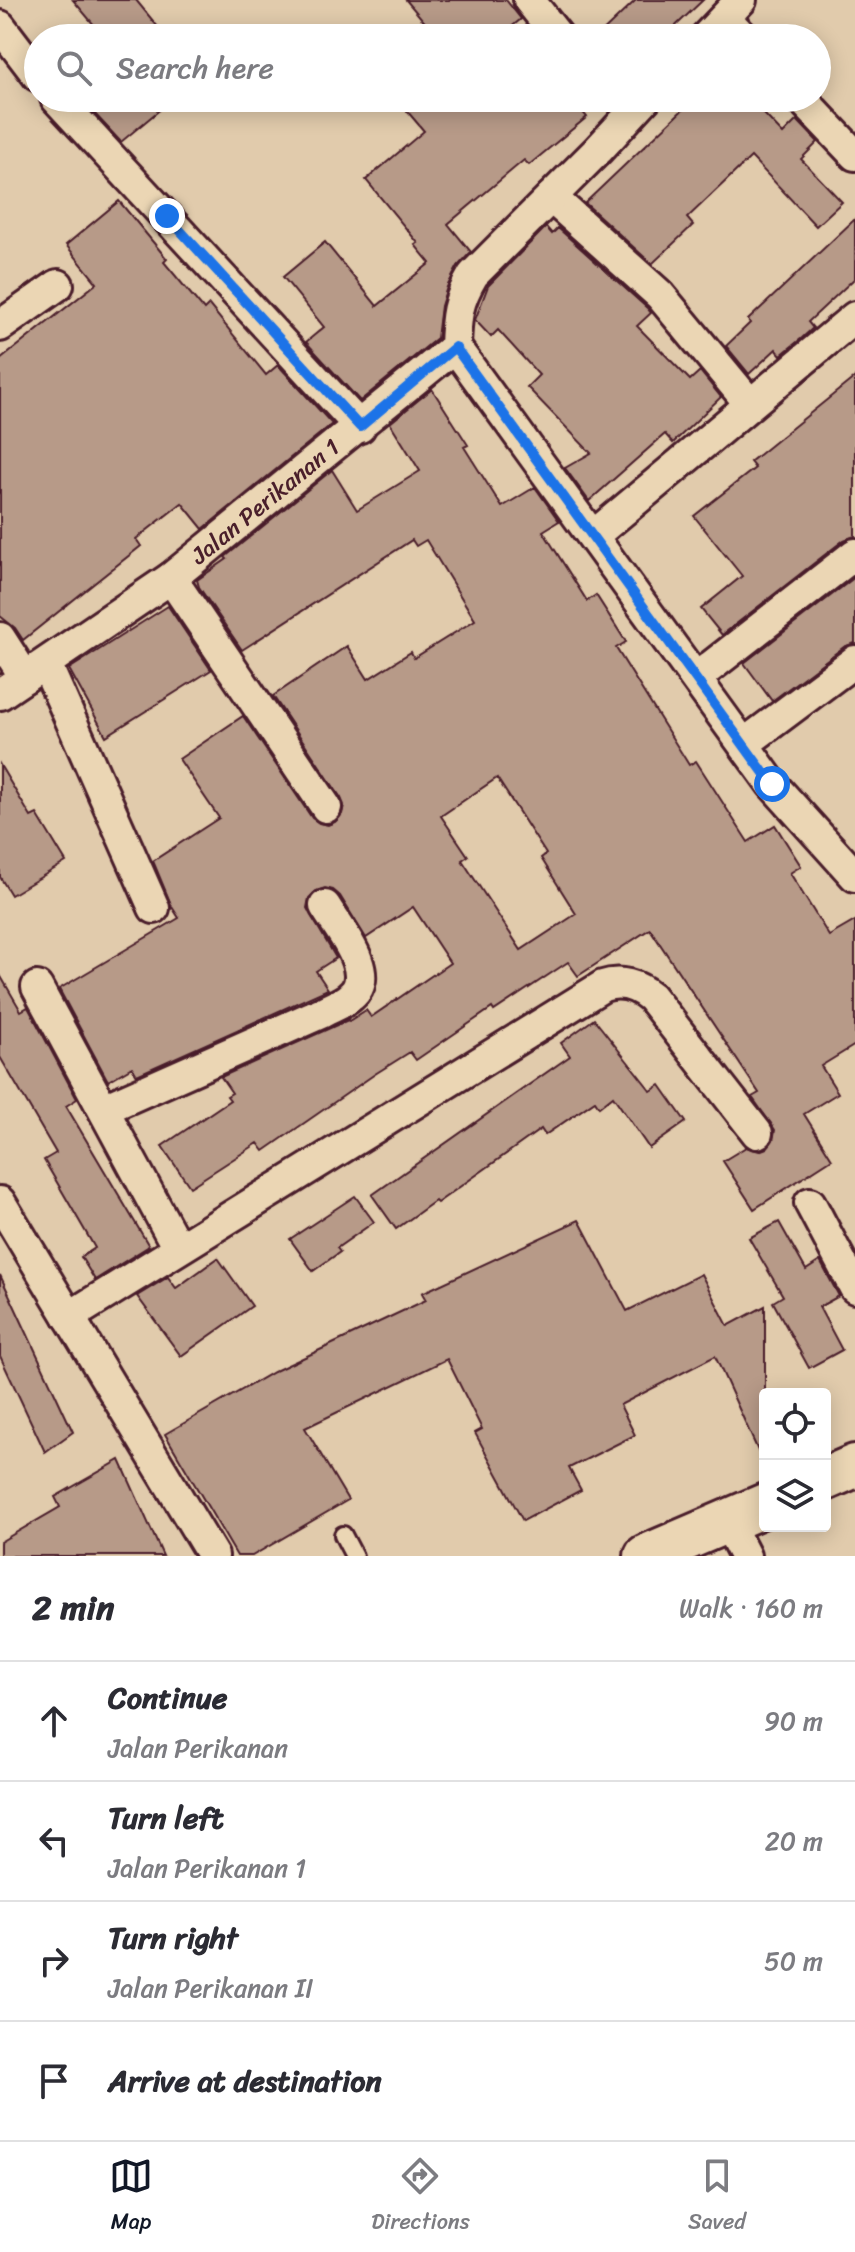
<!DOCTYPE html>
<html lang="en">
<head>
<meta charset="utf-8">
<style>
  :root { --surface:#fff; --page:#f2f2f3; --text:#2b2b33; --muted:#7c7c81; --line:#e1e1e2; --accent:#111827 }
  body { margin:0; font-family:Sriracha,sans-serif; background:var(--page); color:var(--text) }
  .controls { position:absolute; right:24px; bottom:24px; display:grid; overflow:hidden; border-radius:8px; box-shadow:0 4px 20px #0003 }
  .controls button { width:72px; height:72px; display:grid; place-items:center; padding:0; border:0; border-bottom:2px solid var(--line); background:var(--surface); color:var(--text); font:40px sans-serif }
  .stop { position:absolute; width:24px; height:24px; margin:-18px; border:6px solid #1a73e8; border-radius:50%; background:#fff }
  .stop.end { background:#1a73e8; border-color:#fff; box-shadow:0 2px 8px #0008 }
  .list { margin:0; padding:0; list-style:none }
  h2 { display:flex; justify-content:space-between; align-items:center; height:104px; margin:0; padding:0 32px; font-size:34px }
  h2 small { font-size:26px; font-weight:400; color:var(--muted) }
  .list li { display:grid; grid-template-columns:52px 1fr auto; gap:24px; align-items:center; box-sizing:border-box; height:120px; padding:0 32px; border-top:2px solid var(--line) }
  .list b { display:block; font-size:30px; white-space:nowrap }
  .list p { margin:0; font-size:26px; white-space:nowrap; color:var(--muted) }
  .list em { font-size:26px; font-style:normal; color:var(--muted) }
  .icon { flex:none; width:44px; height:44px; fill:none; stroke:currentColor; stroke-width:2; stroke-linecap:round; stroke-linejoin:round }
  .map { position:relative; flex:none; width:855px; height:1556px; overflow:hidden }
  .search { position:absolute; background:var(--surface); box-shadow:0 4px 20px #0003; left:24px; right:24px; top:24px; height:88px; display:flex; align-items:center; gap:20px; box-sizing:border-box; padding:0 28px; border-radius:44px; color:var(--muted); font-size:30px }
  .sheet { height:584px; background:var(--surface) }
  nav { display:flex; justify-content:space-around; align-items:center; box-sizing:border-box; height:112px; border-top:2px solid var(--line); background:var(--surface); font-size:22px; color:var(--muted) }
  nav a { display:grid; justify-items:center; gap:4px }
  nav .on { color:var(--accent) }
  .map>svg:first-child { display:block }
  .building { fill:#b79a88; stroke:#4a1f2b; stroke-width:2; fill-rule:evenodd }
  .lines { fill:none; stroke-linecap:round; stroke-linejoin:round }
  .service-casing { stroke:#4a1f2b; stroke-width:22 }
  .minor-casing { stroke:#4a1f2b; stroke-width:36 }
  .secondary-casing { stroke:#4a1f2b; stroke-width:48 }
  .service { stroke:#ebd6b4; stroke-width:16 }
  .minor { stroke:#ebd6b4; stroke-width:30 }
  .secondary { stroke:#ebd6b4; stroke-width:42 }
  .route { stroke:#1a73e8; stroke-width:10 }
  .labels { text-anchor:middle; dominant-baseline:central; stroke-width:7; stroke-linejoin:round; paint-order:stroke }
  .street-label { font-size:24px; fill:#4a1f2b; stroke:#ebd6b4 }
</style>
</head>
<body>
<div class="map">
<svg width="855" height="1556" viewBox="0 0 855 1556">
  <rect width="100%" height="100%" fill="#e1cbac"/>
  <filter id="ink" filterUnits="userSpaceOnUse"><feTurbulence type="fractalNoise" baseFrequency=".0125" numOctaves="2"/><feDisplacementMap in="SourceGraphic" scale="16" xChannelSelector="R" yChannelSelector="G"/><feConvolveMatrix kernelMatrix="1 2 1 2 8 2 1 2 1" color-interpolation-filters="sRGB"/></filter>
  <g filter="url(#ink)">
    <g class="building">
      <polygon points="73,0 136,0 167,38 105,38"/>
      <polygon points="406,0 506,0 521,19 498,38 438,38"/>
      <polygon points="636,0 703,0 663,38 596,38"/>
      <polygon points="80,98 174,98 121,142"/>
      <polygon points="396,98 571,98 587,117 529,165 524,160 448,224 471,252 458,266 447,287 441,306 437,338 360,401 306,342 324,327 283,277 325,242 377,306 430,263 415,245 418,243 366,180 424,131"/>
      <polygon points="695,98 749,98 783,134 797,120 818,142 801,159 842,202 816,226 751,157 687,218 693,225 652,264 585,203"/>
      <polygon points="119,201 167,259 164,262 204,310 209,305 266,375 278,365 332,424 203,529 182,503 136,539 141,546 23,640 15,628 0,616 0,360 97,283 66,245"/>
      <polygon points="855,219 855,278 808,322 813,328 802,338 781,355 776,349 749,374 726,346 750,323 748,320"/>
      <polygon points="546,227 552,234 558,228 647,308 651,313 637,326 690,380 700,371 721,397 673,443 665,434 589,501 565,468 591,453 527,387 539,375 498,330 491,337 475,320 488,286"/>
      <polygon points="855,377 855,536 844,540 722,635 701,609 742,576 694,516 755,468 750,462"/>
      <path d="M 432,389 L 468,445 L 464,447 L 502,507 L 535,487 L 559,521 L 543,531 L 587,601 L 596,595 L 626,642 L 616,648 L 689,765 L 696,761 L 748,842 L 775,825 L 801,866 L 790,873 L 829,936 L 855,921 L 855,1045 L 821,1066 L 838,1093 L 804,1114 L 832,1159 L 754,1209 L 723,1161 L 746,1147 L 759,1151 L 767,1148 L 773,1140 L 775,1130 L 752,1097 L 759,1093 L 650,929 L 578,976 L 568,962 L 494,1011 L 492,1008 L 416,1060 L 410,1052 L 375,1074 L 264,1151 L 258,1143 L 190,1187 L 162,1146 L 230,1100 L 227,1096 L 232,1093 L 221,1077 L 348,1020 L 349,1021 L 366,1010 L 371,1017 L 450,963 L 413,907 L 366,938 L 340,896 L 333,890 L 325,888 L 316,891 L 309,898 L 307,908 L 336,958 L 316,971 L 328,989 L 137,1075 L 132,1067 L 108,1081 L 59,989 L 179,918 L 172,907 L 153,861 L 219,818 L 179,759 L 243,716 L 312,818 L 319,823 L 328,825 L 335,822 L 342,814 L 344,805 L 341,798 L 273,696 L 347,646 L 368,679 L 411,652 L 414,658 L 475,620 L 426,540 L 416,546 L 412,540 L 242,650 L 199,587 L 197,580 L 227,559 L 225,557 L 332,470 L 357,510 L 420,471 L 390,423 ZM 497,778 L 546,854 L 541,858 L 576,914 L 521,950 L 462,860 L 468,856 L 441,816 Z"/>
      <polygon points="855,577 855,643 844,647 772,701 744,663"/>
      <polygon points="168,606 211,670 106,736 69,669"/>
      <polygon points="0,765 31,817 37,814 66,862 11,895 0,877"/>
      <polygon points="0,975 21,1011 28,1007 77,1099 66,1106 149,1246 95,1280 81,1257 95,1248 44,1160 56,1153 0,1057"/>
      <polygon points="594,1019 651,1091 660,1085 686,1122 649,1148 613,1096 599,1107 595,1101 545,1135 541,1129 437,1203 435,1201 396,1229 372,1195 570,1056 561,1043"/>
      <polygon points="355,1196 374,1222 337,1248 340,1252 313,1271 290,1239"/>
      <polygon points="579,1220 627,1311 701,1274 728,1326 765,1306 765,1466 715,1356 620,1405 635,1435 569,1468 581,1490 523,1521 475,1433 482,1429 447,1359 305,1428 348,1500 252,1556 237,1556 165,1434 273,1372 426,1300 422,1293"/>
      <polygon points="779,1222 806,1270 820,1261 839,1296 819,1307 842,1350 809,1368 773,1302 783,1296 749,1238"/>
      <polygon points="218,1258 252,1306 181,1356 137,1296 168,1277 176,1288"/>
      <polygon points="0,1275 73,1432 45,1452 0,1356"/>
      <polygon points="120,1460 163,1556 0,1556 0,1542 60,1507 55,1497"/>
    </g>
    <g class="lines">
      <g class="service-casing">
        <polyline id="service" points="343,1535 354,1556"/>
      </g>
      <g class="minor-casing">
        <g id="minor">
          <polyline points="529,0 559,38"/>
          <polyline points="725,18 744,38"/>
          <polyline points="0,26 38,76"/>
          <polyline points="705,38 741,0"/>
          <polyline points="56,98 360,427"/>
          <polyline points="801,98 855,155"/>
          <polyline points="551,197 660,295 750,404"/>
          <polyline points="0,326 58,285"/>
          <polyline points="455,347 772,784 855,876"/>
          <polyline points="593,536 855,317"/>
          <polyline points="171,578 326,807"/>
          <polyline points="0,638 25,677"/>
          <polyline points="46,664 154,908"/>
          <polyline points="696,678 855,554"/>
          <path id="s1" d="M 0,694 L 171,578 L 455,347 C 456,316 457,302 473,275 L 598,150 L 646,98"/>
          <polyline points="744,744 855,661"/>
          <polyline points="37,987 178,1248"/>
          <path d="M 104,1109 L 323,1012 C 332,1007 344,1003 351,996 C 378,974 338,928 325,906"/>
          <polyline points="0,1202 213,1556"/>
          <polyline points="810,1203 855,1288"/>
          <path d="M 69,1317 L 603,986 C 620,980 637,985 651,997 L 757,1133"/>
          <polyline points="727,1521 745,1556"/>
        </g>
      </g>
      <g class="secondary-casing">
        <g id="secondary">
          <polyline points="825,1479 855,1466"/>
          <polyline points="646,1556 765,1505"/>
        </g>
      </g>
      <use href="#service" class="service"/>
      <use href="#minor" class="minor"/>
      <use href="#secondary" class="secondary"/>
    </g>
  </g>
  <g class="lines" filter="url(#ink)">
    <polyline class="route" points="167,216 360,427 455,347 772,784"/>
  </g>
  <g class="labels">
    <g class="street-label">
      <text stroke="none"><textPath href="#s1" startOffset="328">Jalan Perikanan 1</textPath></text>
    </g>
  </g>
</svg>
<div class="controls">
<button><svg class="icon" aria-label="locate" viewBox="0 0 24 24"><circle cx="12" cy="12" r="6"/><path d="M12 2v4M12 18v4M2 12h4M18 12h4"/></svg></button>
<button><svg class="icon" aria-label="layers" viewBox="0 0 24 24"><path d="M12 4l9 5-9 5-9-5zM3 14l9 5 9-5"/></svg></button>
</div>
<div class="stop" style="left:772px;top:784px"></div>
<div class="stop end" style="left:167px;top:216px"></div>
<div class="search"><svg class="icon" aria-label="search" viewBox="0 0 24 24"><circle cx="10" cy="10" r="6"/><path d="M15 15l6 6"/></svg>Search here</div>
</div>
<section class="sheet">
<h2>2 min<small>Walk · 160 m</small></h2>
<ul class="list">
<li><svg class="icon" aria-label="ahead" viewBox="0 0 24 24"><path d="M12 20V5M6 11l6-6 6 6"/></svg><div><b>Continue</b><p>Jalan Perikanan</p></div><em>90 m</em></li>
<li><svg class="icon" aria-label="left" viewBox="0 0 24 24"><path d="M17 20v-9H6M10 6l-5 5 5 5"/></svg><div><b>Turn left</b><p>Jalan Perikanan 1</p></div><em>20 m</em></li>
<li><svg class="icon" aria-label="right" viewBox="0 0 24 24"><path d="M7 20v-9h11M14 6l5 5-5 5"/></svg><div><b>Turn right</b><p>Jalan Perikanan II</p></div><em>50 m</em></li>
<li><svg class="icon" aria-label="arrive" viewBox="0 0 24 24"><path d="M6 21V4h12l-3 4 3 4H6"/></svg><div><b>Arrive at destination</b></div></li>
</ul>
</section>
<nav>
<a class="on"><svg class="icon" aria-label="map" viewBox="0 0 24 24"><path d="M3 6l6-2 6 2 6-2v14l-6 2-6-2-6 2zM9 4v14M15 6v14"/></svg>Map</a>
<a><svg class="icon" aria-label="directions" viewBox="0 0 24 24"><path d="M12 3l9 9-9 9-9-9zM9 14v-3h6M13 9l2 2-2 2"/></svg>Directions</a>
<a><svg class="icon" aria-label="saved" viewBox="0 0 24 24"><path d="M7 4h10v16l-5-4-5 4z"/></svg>Saved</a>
</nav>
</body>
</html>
